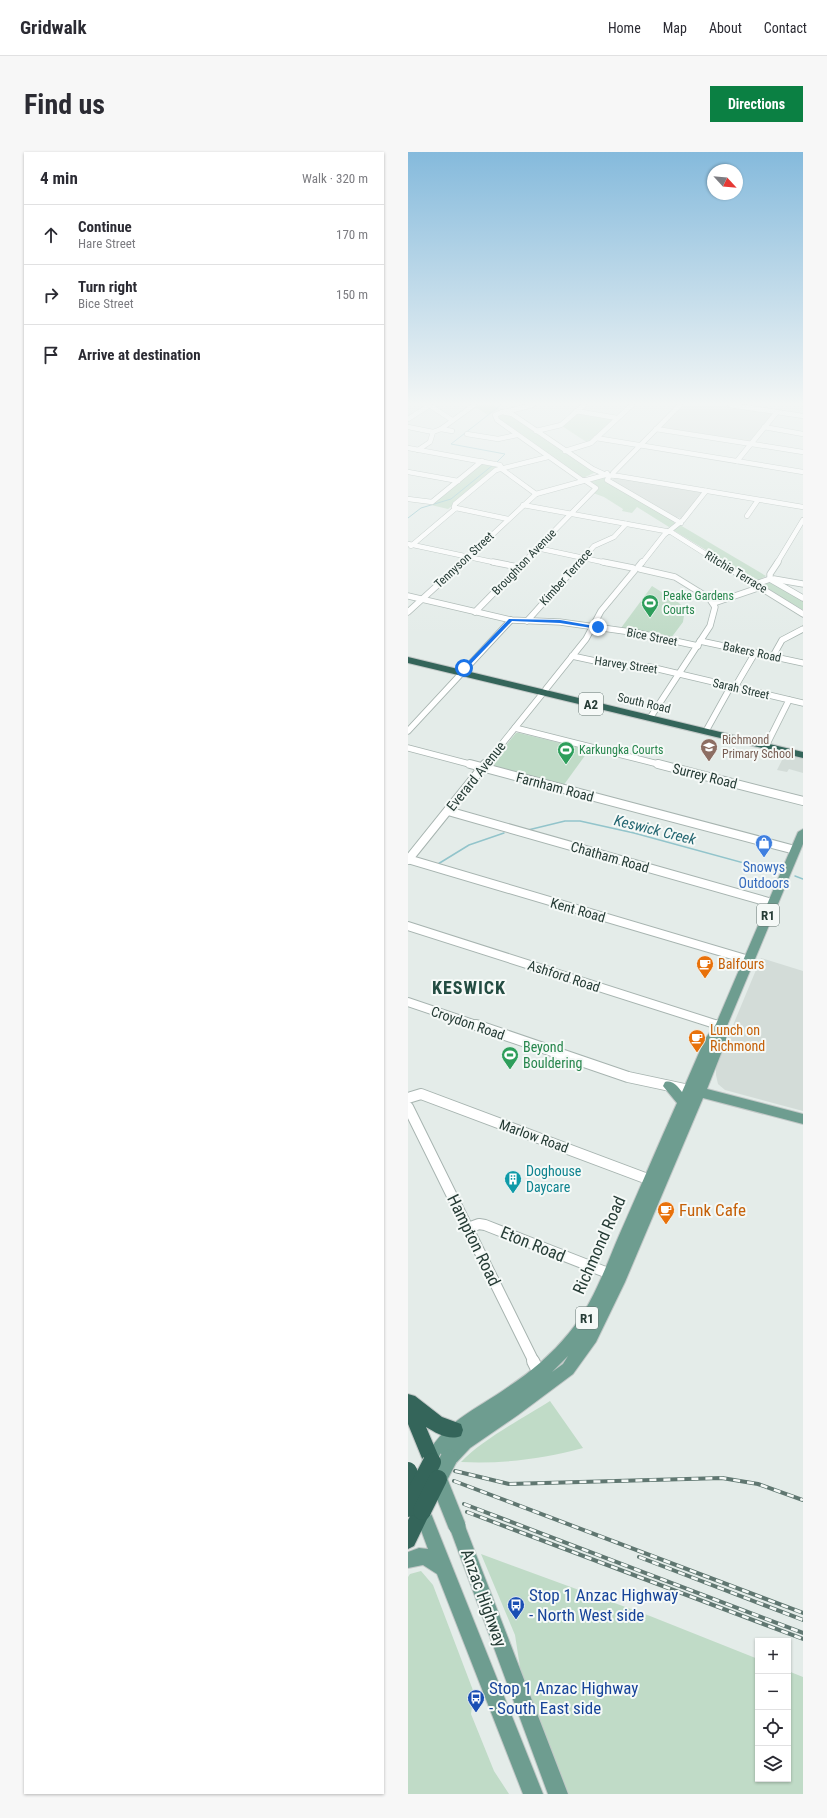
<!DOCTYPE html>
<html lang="en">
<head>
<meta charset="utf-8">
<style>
  :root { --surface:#fff; --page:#f7f7f7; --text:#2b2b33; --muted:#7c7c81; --line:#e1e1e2; --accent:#0b8043 }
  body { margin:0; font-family:"Roboto Condensed",sans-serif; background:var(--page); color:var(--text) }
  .controls { position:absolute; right:12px; bottom:12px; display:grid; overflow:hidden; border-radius:0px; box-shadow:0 1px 3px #0004 }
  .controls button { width:36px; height:36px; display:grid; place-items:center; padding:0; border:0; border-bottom:1px solid var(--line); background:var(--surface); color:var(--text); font:20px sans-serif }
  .compass { position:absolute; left:299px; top:12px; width:36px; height:36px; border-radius:50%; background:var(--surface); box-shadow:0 1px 3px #0004; rotate:116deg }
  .stop { position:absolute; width:12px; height:12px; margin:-9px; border:3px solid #1a73e8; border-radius:50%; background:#fff }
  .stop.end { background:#1a73e8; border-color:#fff; box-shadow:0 1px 4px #0008 }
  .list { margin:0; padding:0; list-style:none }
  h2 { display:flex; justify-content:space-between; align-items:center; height:52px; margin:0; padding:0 16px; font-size:17px }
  h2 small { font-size:13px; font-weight:400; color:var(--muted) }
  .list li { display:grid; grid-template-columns:26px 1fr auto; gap:12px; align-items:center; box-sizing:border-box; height:60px; padding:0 16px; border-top:1px solid var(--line) }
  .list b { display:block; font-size:15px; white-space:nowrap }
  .list p { margin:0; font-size:13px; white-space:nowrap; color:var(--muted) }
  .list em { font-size:13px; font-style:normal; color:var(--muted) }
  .icon { flex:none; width:22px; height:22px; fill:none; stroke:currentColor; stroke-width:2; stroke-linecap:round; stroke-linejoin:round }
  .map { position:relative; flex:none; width:395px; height:1642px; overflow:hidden; border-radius:0px }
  header { display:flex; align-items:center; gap:24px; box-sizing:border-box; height:56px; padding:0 20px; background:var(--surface); border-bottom:1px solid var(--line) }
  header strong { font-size:19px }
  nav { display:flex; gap:22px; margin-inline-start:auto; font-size:14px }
  .intro { display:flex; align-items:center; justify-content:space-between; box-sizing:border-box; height:96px; padding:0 24px }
  h1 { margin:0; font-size:28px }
  .button { padding:10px 18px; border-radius:0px; background:var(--accent); color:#fff; font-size:14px; font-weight:700 }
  main { display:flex; gap:24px; padding:0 24px }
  aside { flex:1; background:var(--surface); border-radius:0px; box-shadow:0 1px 3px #0004 }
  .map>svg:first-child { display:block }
  .built { fill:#d3dcd8 }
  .green { fill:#c0dbc7 }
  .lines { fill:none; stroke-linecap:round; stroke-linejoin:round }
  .stream-far1 { stroke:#92c4cb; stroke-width:1 }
  .stream { stroke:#92c4cb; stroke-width:1.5 }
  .minor-far4-casing { stroke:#a7b4b0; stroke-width:5.5 }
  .minor-far3-casing { stroke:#a7b4b0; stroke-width:7 }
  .minor-far2-casing { stroke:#a7b4b0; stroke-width:10 }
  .minor-far1-casing { stroke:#a7b4b0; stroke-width:12 }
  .minor-casing { stroke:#a7b4b0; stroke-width:14 }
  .major-casing { stroke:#c2c8c7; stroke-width:2 }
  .highway-casing { stroke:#c2c8c7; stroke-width:2 }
  .minor-far4 { stroke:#fff; stroke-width:4.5 }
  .minor-far3 { stroke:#fff; stroke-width:5.5 }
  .minor-far2 { stroke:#fff; stroke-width:8 }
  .minor-far1 { stroke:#fff; stroke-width:10 }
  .minor { stroke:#fff; stroke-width:12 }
  .major { fill:#6e9d90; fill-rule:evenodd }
  .highway { fill:#34655a; fill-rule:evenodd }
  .rail-casing { stroke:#607771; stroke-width:4 }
  .rail { stroke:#f5f9f7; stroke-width:2.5; stroke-dasharray:7; stroke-linecap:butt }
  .major-bridge-casing { stroke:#c2c8c7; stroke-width:19; stroke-linecap:butt }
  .highway-bridge-casing { stroke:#c2c8c7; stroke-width:20; stroke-linecap:butt }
  .major-bridge { stroke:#6e9d90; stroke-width:17 }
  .highway-bridge { stroke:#34655a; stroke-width:18 }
  .route { fill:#1a73e8 }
  .labels { text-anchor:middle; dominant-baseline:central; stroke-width:4; stroke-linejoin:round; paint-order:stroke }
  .far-street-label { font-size:12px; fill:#263c36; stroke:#f5f9f7 }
  .far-leisure-label { font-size:12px; fill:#27864d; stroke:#f5f9f7; text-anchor:start }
  .far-education-label { font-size:12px; fill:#785e54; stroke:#f5f9f7; text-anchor:start }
  .shield { fill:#f5f9f7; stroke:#647570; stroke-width:1 }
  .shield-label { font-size:13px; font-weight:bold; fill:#263c36 }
  .street-label { font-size:14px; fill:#263c36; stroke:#f5f9f7 }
  .shop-label { font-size:14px; fill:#366cbe; stroke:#f5f9f7 }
  .food-label { font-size:14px; fill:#c56008; stroke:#f5f9f7; text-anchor:start }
  .leisure-label { font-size:14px; fill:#27864d; stroke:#f5f9f7; text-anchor:start }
  .culture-label { font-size:14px; fill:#0d838f; stroke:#f5f9f7; text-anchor:start }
  .water-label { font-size:15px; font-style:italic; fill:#256772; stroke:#f5f9f7 }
  .near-food-label { font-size:17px; fill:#c56008; stroke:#f5f9f7; text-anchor:start }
  .near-street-label { font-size:17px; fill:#263c36; stroke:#f5f9f7 }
  .near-transit-label { font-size:17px; fill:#164399; stroke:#f5f9f7; text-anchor:start }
  .district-label { font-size:18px; font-weight:bold; letter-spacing:1px; fill:#234c42; stroke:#f5f9f7 }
</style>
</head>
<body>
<header>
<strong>Gridwalk</strong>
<nav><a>Home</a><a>Map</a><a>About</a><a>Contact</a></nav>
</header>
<div class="intro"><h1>Find us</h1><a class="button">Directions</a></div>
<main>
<aside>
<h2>4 min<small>Walk · 320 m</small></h2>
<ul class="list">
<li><svg class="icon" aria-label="ahead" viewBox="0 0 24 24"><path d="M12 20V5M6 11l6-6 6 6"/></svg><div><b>Continue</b><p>Hare Street</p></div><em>170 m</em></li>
<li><svg class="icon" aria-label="right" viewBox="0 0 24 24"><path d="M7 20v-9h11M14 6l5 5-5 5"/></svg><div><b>Turn right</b><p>Bice Street</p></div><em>150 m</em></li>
<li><svg class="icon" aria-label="arrive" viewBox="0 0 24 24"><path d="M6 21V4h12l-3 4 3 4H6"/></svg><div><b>Arrive at destination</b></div></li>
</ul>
</aside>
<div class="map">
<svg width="395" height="1642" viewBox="0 0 395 1642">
  <rect width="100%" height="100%" fill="#e4ece9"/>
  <g class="built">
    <polygon points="276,253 313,253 365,261 341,290 253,276"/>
    <polygon points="208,325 295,340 274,366 268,365 204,328"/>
    <polygon points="378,600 395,605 395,621 381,617 379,620 369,618"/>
    <polygon points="353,806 395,819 395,959 317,938 310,932 308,923 308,914"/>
  </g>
  <g class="green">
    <polygon points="69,253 85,253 91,257 80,263 67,255"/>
    <polygon points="93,261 102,263 188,320 175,326 168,322 90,266 90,263"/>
    <polygon points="170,261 205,267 180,291 154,274"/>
    <polygon points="74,309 94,316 40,357 23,353"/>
    <polygon points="191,326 198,326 266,370 266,372 261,375 229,355 224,361 214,359 215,357 196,345 185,341 190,335 182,328"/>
    <polygon points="272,373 358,424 349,429 265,378"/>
    <polygon points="359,429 367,430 395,447 395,458 355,435 353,432"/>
    <polygon points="244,434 271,451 277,457 275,470 263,486 213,476"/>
    <polygon points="108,581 111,581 181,598 155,634 83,615 82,613"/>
    <path d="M 142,1249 L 175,1296 C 134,1307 95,1312 53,1310 C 74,1288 115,1266 142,1249 Z"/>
    <polygon points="73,1402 242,1464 350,1507 350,1627 380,1627 380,1519 395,1525 395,1642 158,1642 114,1528 107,1483"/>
    <polygon points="13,1419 25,1433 66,1541 63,1562 86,1619 101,1642 0,1642 0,1425 2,1422"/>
  </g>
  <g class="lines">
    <g class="stream-far1">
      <polyline points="88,311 97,302 43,292 93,253"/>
      <polyline points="0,366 13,356 43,347 85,313"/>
    </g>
    <g class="stream">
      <polyline points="120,678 157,669 172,669 226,681 369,720"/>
      <polyline points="30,712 61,693 96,681"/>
      <polyline points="387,724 395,727"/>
    </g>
    <g class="minor-far4-casing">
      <g id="minor-far4">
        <polyline points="21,253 44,268"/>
        <polyline points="322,253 395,264"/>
        <polyline points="101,259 125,253"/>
        <polyline points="168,259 209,266"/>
        <polyline points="94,260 87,263 89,268 174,328"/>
        <polyline points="100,261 101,259 94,260 104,262 185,317 196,322"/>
        <polyline points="0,267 22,253"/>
        <polyline points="0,275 25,280"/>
        <polyline points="356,275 395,282"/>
        <polyline points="33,277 44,279"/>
        <polyline points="248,277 395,300"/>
        <polyline points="128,279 153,273 176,253"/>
        <polyline points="59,282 90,287 109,283"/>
        <polyline points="188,286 395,320"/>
        <polyline points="0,296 92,313 95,318 128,342"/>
        <polyline points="10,298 22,290 25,280 33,277 66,253"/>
        <polyline points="157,299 183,291 224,253"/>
        <polyline points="329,309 369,260"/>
        <polyline points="0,320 50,329"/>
        <polyline points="199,321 197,323 210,324 395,355"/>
        <polyline points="205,321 272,253"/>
        <polyline points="201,325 199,328 273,371"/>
        <polyline points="0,347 24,350 74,309"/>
        <polyline points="115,353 263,380 312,411"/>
        <polyline points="48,356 46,355 47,352 88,318 140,305"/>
        <polyline points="48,356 100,367"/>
        <polyline points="339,364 350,348"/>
        <polyline points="0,392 89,411"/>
        <polyline points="3,394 48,356"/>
        <polyline points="129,396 199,411"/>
        <polyline points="54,411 128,342 197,323"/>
        <polyline points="115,411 188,336 176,328"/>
        <polyline points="171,411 186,394 206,385 218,372"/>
        <polyline points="234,411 256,383 275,368 298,339"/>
        <polyline points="369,411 395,368"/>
      </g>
    </g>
    <g class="minor-far3-casing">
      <g id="minor-far3">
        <polyline points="85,410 110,415"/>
        <polyline points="195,410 225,416"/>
        <polyline points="311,410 395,462"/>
        <polyline points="230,415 234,410"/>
        <polyline points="232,417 267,425 301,446 307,455 302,474 242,566"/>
        <polyline points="362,427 395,446"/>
        <polyline points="366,427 395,432"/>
        <polyline points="348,432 362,427 362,422 370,410"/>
        <polyline points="0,444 103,468 152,470 230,481 290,494"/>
        <polyline points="306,451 353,435"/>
        <polyline points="0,460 55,410"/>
        <polyline points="67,460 116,410"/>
        <polyline points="119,469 172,410"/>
        <polyline points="292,489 395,511"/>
        <polyline points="164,504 206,513 242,515 395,551"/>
        <polyline points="365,504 374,488 395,477"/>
        <polyline points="327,535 347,501"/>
        <polyline points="138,537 178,487 193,459 227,418"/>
        <polyline points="107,576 254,613"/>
        <polyline points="0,579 103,468"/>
        <polyline points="298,579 323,534"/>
        <polyline points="360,590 381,548"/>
        <polyline points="0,596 65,613"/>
        <polyline points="77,613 135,541"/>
      </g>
    </g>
    <g class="minor-far2-casing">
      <g id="minor-far2">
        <polyline points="62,612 387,698"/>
        <polyline points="250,612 395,649"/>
        <polyline points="40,659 364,751"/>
        <polyline points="0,707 341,808"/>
        <polyline points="0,708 77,612"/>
        <polyline points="0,774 313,874"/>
        <polyline points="0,850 71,874"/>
      </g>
    </g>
    <g class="minor-far1-casing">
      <g id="minor-far1">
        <polyline points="68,873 220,925 281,938"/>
        <polyline points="310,873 313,874"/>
        <polyline points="0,946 13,942 245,1029"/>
        <polyline points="0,955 126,1210"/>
        <polyline points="60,1076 71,1072 77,1073 205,1123"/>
      </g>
    </g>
    <g class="minor-casing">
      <polyline id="minor" points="125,1209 131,1221"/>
    </g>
    <g class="major-casing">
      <g id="major">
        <path d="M 395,677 L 395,692 L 319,874 L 318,889 L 299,937 L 395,962 L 395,972 L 295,946 L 217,1130 L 188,1190 L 165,1222 L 110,1263 L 62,1296 L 47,1312 L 41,1314 L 35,1312 L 34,1308 L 30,1316 L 24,1318 L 18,1316 L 16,1310 C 32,1271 68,1258 100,1235 C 123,1220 144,1202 161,1181 C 186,1151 198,1113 213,1079 C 232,1036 250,993 269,951 L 255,934 L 257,930 C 265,928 269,934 274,940 L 297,887 L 308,872 L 390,680 ZM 160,1204 L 155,1212 L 144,1220 Z"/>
        <polygon points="14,1351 20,1353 22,1359 135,1642 115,1642 29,1422 15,1413 0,1416 0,1400 11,1396 20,1397 6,1359 8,1353"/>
        <polygon points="49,1366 55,1368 57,1374 160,1642 140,1642 41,1374 43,1368"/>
      </g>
    </g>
    <g class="highway-casing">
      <g id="highway">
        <polygon points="0,505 395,600 395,606 0,511"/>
        <path d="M 0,1242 L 7,1244 L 34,1265 L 53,1272 L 55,1278 L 53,1284 C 41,1289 28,1281 18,1275 L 33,1310 L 30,1316 L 24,1319 L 18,1316 L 0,1272 Z"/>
        <polygon points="14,1350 20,1353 23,1359 6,1394 0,1397 0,1368 8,1353"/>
      </g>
    </g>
    <use href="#minor-far4" class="minor-far4"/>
    <use href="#minor-far3" class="minor-far3"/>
    <use href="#minor-far2" class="minor-far2"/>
    <use href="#minor-far1" class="minor-far1"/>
    <use href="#minor" class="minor"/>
    <use href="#major" class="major"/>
    <use href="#highway" class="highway"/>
    <g class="rail-casing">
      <g id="rail">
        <polyline points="47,1319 101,1332 314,1326 350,1332 395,1348"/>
        <polyline points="46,1329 395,1461"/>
        <polyline points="56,1352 395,1481"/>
        <polyline points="59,1360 395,1487"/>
        <polyline points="231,1405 395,1468"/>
      </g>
    </g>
    <use href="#rail" class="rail"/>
    <g class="major-bridge-casing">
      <g id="major-bridge">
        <polyline points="29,1324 49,1374"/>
        <polyline points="30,1327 41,1306"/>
      </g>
    </g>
    <g class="highway-bridge-casing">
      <g id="highway-bridge">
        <polyline points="0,1319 14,1359"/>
        <polyline points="0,1356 24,1310"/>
        <polyline points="14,1359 30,1327"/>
      </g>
    </g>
    <use href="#major-bridge" class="major-bridge"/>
    <use href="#highway-bridge" class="highway-bridge"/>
  </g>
  <linearGradient id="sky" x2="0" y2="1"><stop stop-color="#85badc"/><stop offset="0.52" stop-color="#f3f6f5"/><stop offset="1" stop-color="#f3f6f5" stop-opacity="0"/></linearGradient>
  <rect width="395" height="483" fill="url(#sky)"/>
  <polygon class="route" points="101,467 152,468 192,475 190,477 152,471 104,469 58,517 55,517 55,515"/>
  <defs>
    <g id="stadium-pin" transform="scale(0.9)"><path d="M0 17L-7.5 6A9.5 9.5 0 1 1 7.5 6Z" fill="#2e9e5b" stroke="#f5f9f7"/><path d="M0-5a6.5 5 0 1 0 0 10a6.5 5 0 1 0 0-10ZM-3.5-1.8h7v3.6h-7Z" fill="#fff"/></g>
    <g id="school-pin" transform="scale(0.9)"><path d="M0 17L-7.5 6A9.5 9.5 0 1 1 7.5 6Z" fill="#8d6e63" stroke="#f5f9f7"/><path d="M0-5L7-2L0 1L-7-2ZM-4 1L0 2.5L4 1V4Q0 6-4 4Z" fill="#fff"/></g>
    <g id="shop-pin" transform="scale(0.9)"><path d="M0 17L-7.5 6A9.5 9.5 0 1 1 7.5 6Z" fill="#3f7fe0" stroke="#f5f9f7"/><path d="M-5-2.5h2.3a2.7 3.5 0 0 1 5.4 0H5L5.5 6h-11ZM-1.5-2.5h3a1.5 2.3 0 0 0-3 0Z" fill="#fff"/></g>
    <g id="cafe-pin" transform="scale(0.9)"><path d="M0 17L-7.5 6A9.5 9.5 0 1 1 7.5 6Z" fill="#e8710a" stroke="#f5f9f7"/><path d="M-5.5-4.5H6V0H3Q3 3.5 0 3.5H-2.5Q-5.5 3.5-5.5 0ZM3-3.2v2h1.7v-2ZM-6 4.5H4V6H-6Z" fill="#fff"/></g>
    <g id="building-pin" transform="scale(0.9)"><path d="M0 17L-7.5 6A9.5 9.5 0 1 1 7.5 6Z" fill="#0f9aa8" stroke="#f5f9f7"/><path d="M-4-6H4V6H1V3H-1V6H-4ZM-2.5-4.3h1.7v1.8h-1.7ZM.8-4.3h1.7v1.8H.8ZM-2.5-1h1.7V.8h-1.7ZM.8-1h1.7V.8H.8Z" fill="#fff"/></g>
    <g id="bus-pin" transform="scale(0.9)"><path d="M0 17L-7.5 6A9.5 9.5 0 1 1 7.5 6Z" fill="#1a4fb4" stroke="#f5f9f7"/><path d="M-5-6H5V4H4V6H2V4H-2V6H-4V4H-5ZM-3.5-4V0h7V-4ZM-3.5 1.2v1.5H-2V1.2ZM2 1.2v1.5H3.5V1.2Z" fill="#fff"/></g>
  </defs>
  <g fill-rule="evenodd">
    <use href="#stadium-pin" x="242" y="451"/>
    <use href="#school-pin" x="301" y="595"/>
    <use href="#stadium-pin" x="158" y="598"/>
    <use href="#shop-pin" x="356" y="691"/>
    <use href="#cafe-pin" x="297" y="812"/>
    <use href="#cafe-pin" x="289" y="886"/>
    <use href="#stadium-pin" x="102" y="903"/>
    <use href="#building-pin" x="105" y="1027"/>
    <use href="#cafe-pin" x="258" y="1058"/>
    <use href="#bus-pin" x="108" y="1453"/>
    <use href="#bus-pin" x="68" y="1546"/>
  </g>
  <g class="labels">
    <g class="far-street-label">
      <text transform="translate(56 408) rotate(-43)">Tennyson Street</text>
      <text transform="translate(116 410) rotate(-46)">Broughton Avenue</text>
      <text transform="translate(328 420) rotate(31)">Ritchie Terrace</text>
      <text transform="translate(158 425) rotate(-48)">Kimber Terrace</text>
      <text transform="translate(244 485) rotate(11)">Bice Street</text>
      <text transform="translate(344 500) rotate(12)">Bakers Road</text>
      <text transform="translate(218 513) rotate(8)">Harvey Street</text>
      <text transform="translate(333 537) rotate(13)">Sarah Street</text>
      <text transform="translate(236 551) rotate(13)">South Road</text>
    </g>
    <g class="far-leisure-label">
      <text x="255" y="444">Peake Gardens<tspan x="255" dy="14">Courts</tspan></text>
      <text x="171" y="598">Karkungka Courts</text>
    </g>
    <g class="far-education-label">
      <text x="314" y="588">Richmond<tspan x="314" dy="14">Primary School</tspan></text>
    </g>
    <g class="shield">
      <rect x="171" y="541" width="24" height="22" rx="3"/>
      <rect x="349" y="752" width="22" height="22" rx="3"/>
      <rect x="168" y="1155" width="22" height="22" rx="3"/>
    </g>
    <g class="shield-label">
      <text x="183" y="552">A2</text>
      <text x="360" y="763">R1</text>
      <text x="179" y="1166">R1</text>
    </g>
    <g class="street-label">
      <text transform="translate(68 624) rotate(-51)">Everard Avenue</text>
      <text transform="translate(297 624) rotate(14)">Surrey Road</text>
      <text transform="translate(147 635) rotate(15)">Farnham Road</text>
      <text transform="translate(202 705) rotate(16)">Chatham Road</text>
      <text transform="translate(170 758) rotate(16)">Kent Road</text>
      <text transform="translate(156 824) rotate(18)">Ashford Road</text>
      <text transform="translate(60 871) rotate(19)">Croydon Road</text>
      <text transform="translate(126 984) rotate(20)">Marlow Road</text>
    </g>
    <g class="shop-label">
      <text x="356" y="715">Snowys<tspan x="356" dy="16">Outdoors</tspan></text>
    </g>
    <g class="food-label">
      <text x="310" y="812">Balfours</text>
      <text x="302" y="878">Lunch on<tspan x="302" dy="16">Richmond</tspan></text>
    </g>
    <g class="leisure-label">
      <text x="115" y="895">Beyond<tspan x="115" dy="16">Bouldering</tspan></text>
    </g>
    <g class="culture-label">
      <text x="118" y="1019">Doghouse<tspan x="118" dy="16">Daycare</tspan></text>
    </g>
    <g class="water-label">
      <text transform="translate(247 678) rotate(14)">Keswick Creek</text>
    </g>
    <g class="near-food-label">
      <text x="271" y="1058">Funk Cafe</text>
    </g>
    <g class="near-street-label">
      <text transform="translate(66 1088) rotate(64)">Hampton Road</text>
      <text transform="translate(125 1092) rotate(22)">Eton Road</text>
      <text transform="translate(191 1093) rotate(-66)">Richmond Road</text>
      <text transform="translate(76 1446) rotate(70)">Anzac Highway</text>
    </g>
    <g class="near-transit-label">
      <text x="121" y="1443">Stop 1 Anzac Highway<tspan x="121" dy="20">- North West side</tspan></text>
      <text x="81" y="1536">Stop 1 Anzac Highway<tspan x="81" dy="20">- South East side</tspan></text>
    </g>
    <g class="district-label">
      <text x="61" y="835">KESWICK</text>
    </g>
  </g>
</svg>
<div class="controls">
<button>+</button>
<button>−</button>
<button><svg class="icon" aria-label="locate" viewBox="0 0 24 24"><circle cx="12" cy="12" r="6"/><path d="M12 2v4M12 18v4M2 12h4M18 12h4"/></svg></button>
<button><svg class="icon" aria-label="layers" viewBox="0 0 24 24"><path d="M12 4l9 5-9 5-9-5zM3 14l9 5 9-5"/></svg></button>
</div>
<svg class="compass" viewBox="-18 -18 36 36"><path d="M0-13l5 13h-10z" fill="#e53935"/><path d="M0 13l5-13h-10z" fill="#7c7c81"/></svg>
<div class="stop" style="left:56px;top:516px"></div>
<div class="stop end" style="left:190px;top:475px"></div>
</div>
</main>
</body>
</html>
